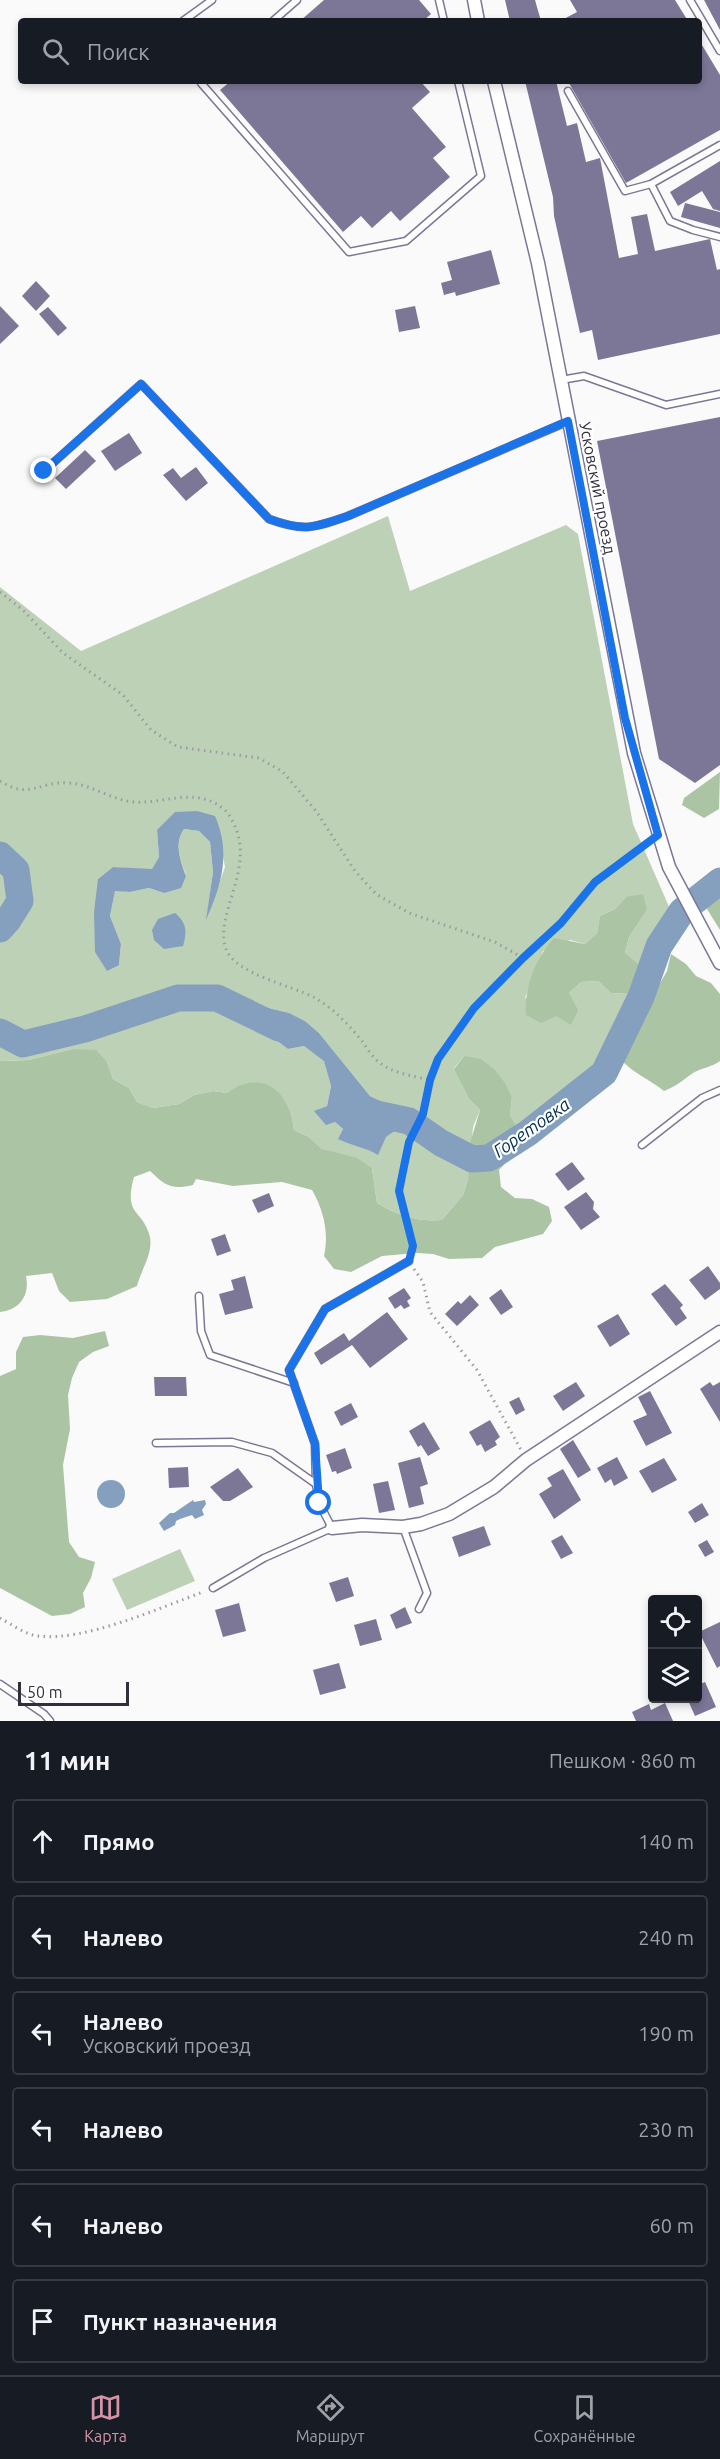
<!DOCTYPE html>
<html lang="ru">
<head>
<meta charset="utf-8">
<style>
  :root { --surface:#171b24; --page:#20242c; --text:#f1f3f6; --muted:#9ea1a6; --line:#363941; --accent:#d493a6 }
  body { margin:0; font-family:Ubuntu,sans-serif; background:var(--page); color:var(--text) }
  .controls { position:absolute; right:18px; bottom:18px; display:grid; overflow:hidden; border-radius:6px; box-shadow:0 3px 9px #0003 }
  .controls button { width:54px; height:54px; display:grid; place-items:center; padding:0; border:0; border-bottom:2px solid var(--line); background:var(--surface); color:var(--text); font:30px sans-serif }
  .scale { position:absolute; left:18px; bottom:15px; width:111px; box-sizing:border-box; padding-left:6px; border:3px solid #322f3d; border-top:0; font-size:16px; line-height:21px; white-space:nowrap; color:#322f3d; -webkit-text-stroke:4px #fff; paint-order:stroke }
  .stop { position:absolute; width:18px; height:18px; margin:-14px; border:4px solid #1a73e8; border-radius:50%; background:#fff }
  .stop.end { background:#1a73e8; border-color:#fff; box-shadow:0 2px 6px #0008 }
  .list { margin:0; padding:0; list-style:none }
  h2 { display:flex; justify-content:space-between; align-items:center; height:78px; margin:0; padding:0 24px; font-size:26px }
  h2 small { font-size:20px; font-weight:400; color:var(--muted) }
  .list li { display:grid; grid-template-columns:39px 1fr auto; gap:18px; align-items:center; box-sizing:border-box; height:84px; margin:0 12px 12px; padding:0 12px; border:2px solid var(--line); border-radius:6px }
  .list b { display:block; font-size:22px; white-space:nowrap }
  .list p { margin:0; font-size:20px; white-space:nowrap; color:var(--muted) }
  .list em { font-size:20px; font-style:normal; color:var(--muted) }
  .icon { flex:none; width:33px; height:33px; fill:none; stroke:currentColor; stroke-width:2; stroke-linecap:round; stroke-linejoin:round }
  .map { position:relative; flex:none; width:720px; height:1721px; overflow:hidden }
  .search { position:absolute; background:var(--surface); box-shadow:0 3px 9px #0003; left:18px; right:18px; top:18px; height:66px; display:flex; align-items:center; gap:15px; box-sizing:border-box; padding:0 21px; border-radius:6px; color:var(--muted); font-size:22px }
  .sheet { height:654px; background:var(--surface) }
  nav { display:flex; justify-content:space-around; align-items:center; box-sizing:border-box; height:84px; border-top:2px solid var(--line); background:var(--surface); font-size:16px; color:var(--muted) }
  nav a { display:grid; justify-items:center; gap:3px }
  nav .on { color:var(--accent) }
  .map>svg:first-child { display:block }
  .green { fill:#bcd1b6; fill-rule:evenodd }
  .forest { fill:#abc5a4 }
  .water { fill:#84a0be }
  .lines { fill:none; stroke-linecap:round; stroke-linejoin:round }
  .river { stroke:#84a0be; stroke-width:27 }
  .building { fill:#7c7797 }
  .service-casing { stroke:#7c7796; stroke-width:9 }
  .minor-casing { stroke:#7c7796; stroke-width:15 }
  .path { stroke:#9c9ba2; stroke-width:3; stroke-dasharray:1.5 4.5; stroke-linecap:butt }
  .service { stroke:#fff; stroke-width:6 }
  .minor { stroke:#fff; stroke-width:12 }
  .route { stroke:#1a73e8; stroke-width:8 }
  .labels { text-anchor:middle; dominant-baseline:central; stroke-width:4.5; stroke-linejoin:round; paint-order:stroke }
  .street-label { font-size:16px; fill:#322f3d; stroke:#fff }
  .water-label { font-size:18px; font-style:italic; fill:#002d54; stroke:#fff }
</style>
</head>
<body>
<div class="map">
<svg width="720" height="1721" viewBox="0 0 720 1721">
  <rect width="100%" height="100%" fill="#fafafa"/>
  <g class="green">
    <path d="M 388,516 L 410,591 L 566,525 L 578,534 L 633,824 L 670,909 L 670,914 L 659,925 L 640,982 L 605,1054 L 568,1095 L 519,1131 L 510,1115 L 512,1098 L 464,1056 L 454,1068 L 469,1099 L 480,1110 L 473,1127 L 468,1179 L 463,1195 L 442,1220 C 417,1222 399,1216 377,1203 L 372,1168 L 322,1149 L 309,1137 L 294,1130 C 291,1092 262,1068 227,1093 L 213,1091 L 194,1095 L 179,1104 L 153,1108 L 137,1102 L 129,1088 L 113,1079 L 107,1062 L 72,1049 L 29,1060 L 0,1061 L 0,587 L 81,651 ZM 215,816 L 225,867 L 207,917 L 213,872 L 210,842 L 199,831 L 184,829 C 174,844 180,860 186,875 L 164,893 L 149,888 L 130,892 L 115,890 L 110,916 L 121,944 L 119,965 L 98,879 L 113,867 L 152,870 L 159,857 L 157,830 ZM 626,897 L 647,910 L 629,937 L 625,953 L 635,980 L 628,994 L 611,993 L 598,981 L 581,982 L 569,993 L 525,998 L 543,951 L 570,940 L 585,944 L 597,933 L 600,916 L 615,909 ZM 241,1001 L 288,1013 L 305,1021 L 319,1033 L 370,1096 L 413,1119 C 387,1134 370,1157 339,1138 L 343,1129 L 335,1122 L 315,1111 L 327,1106 L 331,1086 L 324,1060 L 304,1046 L 288,1049 L 254,1024 L 246,1023 L 245,1006 Z"/>
    <polygon points="180,1549 195,1581 127,1610 112,1579"/>
  </g>
  <g class="forest">
    <polygon points="720,772 719,809 704,818 682,805 684,798"/>
    <path d="M 643,894 L 647,910 L 629,937 L 625,953 L 638,964 L 635,980 L 628,994 L 611,993 L 598,981 L 581,982 L 569,993 L 578,1010 L 571,1025 L 556,1016 L 541,1023 L 526,1015 C 524,987 536,958 554,938 L 585,944 L 597,933 L 600,916 L 615,909 L 626,897 Z"/>
    <polygon points="715,894 720,894 720,930 707,909"/>
    <path d="M 671,954 L 686,964 L 696,976 L 711,983 L 720,994 L 720,1061 C 712,1067 702,1068 693,1073 C 683,1080 677,1086 664,1091 C 650,1080 635,1074 622,1061 L 625,1045 L 636,1031 L 642,1015 L 667,971 Z"/>
    <path d="M 72,1049 L 96,1050 L 107,1062 L 113,1079 L 129,1088 L 137,1102 L 153,1108 L 179,1104 L 194,1095 L 213,1091 L 227,1093 C 262,1067 291,1092 294,1130 L 309,1137 L 322,1149 L 357,1158 L 372,1168 L 377,1203 C 399,1216 417,1222 442,1220 L 463,1195 L 468,1179 L 470,1143 L 480,1110 L 469,1099 L 454,1069 L 464,1056 L 481,1059 L 495,1070 L 505,1083 L 512,1098 L 510,1115 L 519,1131 L 521,1147 L 499,1170 L 501,1187 L 515,1198 L 532,1199 L 549,1207 L 552,1221 L 543,1234 L 495,1247 L 482,1258 L 449,1259 L 433,1254 L 416,1253 L 382,1256 L 351,1272 L 334,1269 L 324,1256 C 329,1233 324,1211 312,1190 L 282,1182 L 233,1186 L 196,1179 L 193,1185 C 171,1190 166,1186 150,1171 L 134,1177 C 123,1217 143,1208 150,1237 C 153,1254 141,1270 137,1286 L 107,1299 L 70,1302 L 59,1291 L 52,1273 L 26,1276 C 30,1295 20,1310 0,1312 L 0,1061 L 29,1060 Z"/>
    <polygon points="105,1331 109,1346 93,1352 79,1362 72,1378 68,1395 70,1429 63,1465 69,1542 79,1557 95,1562 91,1578 83,1593 85,1607 70,1614 52,1616 0,1588 0,1376 16,1369 16,1352 23,1337 40,1335 73,1338"/>
  </g>
  <g class="water">
    <path d="M 197,811 L 215,816 C 231,853 222,884 206,920 L 213,872 L 210,842 L 199,831 L 184,829 C 174,843 180,860 186,876 L 181,888 L 164,893 L 149,888 L 130,892 L 115,891 L 110,916 L 121,944 L 119,965 L 107,971 L 95,952 L 94,912 L 98,879 L 113,867 L 152,869 L 159,857 L 157,830 L 175,812 Z"/>
    <path d="M 175,913 C 187,923 187,932 183,946 L 164,949 L 154,940 L 152,930 L 158,919 Z"/>
    <path d="M 240,1001 L 289,1013 L 305,1021 L 319,1033 L 370,1096 L 414,1118 L 386,1137 L 378,1155 C 365,1147 352,1146 338,1139 L 343,1129 L 335,1122 L 326,1125 L 314,1111 L 327,1106 L 331,1086 L 324,1061 L 304,1046 L 288,1049 L 254,1024 L 246,1023 L 245,1006 Z"/>
    <circle cx="111" cy="1494" r="14"/>
    <polygon points="193,1500 194,1502 205,1500 206,1504 202,1510 204,1515 195,1519 192,1515 180,1519 176,1521 175,1525 164,1531 159,1523 170,1513 174,1513"/>
  </g>
  <g class="lines">
    <g class="river">
      <polyline points="0,855 16,870 20,901 8,920 0,929"/>
      <polyline points="0,1032 23,1044 85,1029 178,998 217,998 279,1028"/>
      <polyline points="372,1113 409,1121 441,1143 472,1159 489,1158 528,1133 604,1073 641,997 659,946 682,911 720,881"/>
    </g>
  </g>
  <g class="building">
    <polygon points="324,0 419,0 431,14 423,21 300,21"/>
    <polygon points="505,0 535,0 541,21 510,21"/>
    <polygon points="570,0 675,0 688,21 560,21 577,12"/>
    <polygon points="704,0 720,0 720,30"/>
    <polygon points="699,40 720,75 720,130 626,183 569,83 699,81"/>
    <polygon points="231,81 420,81 430,92 412,108 446,147 433,158 450,177 400,221 391,211 372,228 361,216 343,232 220,90"/>
    <polygon points="525,81 556,81 567,126 577,123 586,162 600,158 619,258 638,254 631,217 647,214 655,251 710,239 717,270 720,269 720,334 598,360 592,330 580,333 554,216 553,197"/>
    <polygon points="720,161 720,211 713,209 702,191 678,206 670,192"/>
    <polygon points="685,203 720,212 720,228 681,217"/>
    <polygon points="491,250 500,284 456,296 455,292 444,295 441,283 452,280 447,262"/>
    <polygon points="36,281 50,296 36,311 22,296"/>
    <polygon points="0,306 19,326 0,344"/>
    <polygon points="415,306 420,328 399,332 395,310"/>
    <polygon points="48,307 67,328 58,336 39,314"/>
    <polygon points="720,417 720,765 695,783 659,759 597,441"/>
    <polygon points="129,433 142,453 115,471 101,451"/>
    <polygon points="85,450 96,461 66,489 55,478"/>
    <polygon points="196,467 208,483 186,501 163,475 173,468 181,478"/>
    <polygon points="572,1162 585,1179 568,1191 555,1174"/>
    <polygon points="586,1192 594,1202 593,1209 600,1217 581,1230 564,1207"/>
    <polygon points="269,1193 274,1206 258,1213 252,1200"/>
    <polygon points="225,1234 231,1251 217,1256 211,1239"/>
    <polygon points="708,1266 720,1283 720,1289 705,1300 689,1280"/>
    <polygon points="245,1276 253,1308 225,1315 219,1294 234,1290 231,1280"/>
    <polygon points="665,1284 683,1305 680,1308 687,1318 676,1326 651,1294"/>
    <polygon points="404,1288 411,1298 407,1301 410,1306 404,1309 401,1305 395,1309 388,1298"/>
    <polygon points="501,1289 513,1307 501,1315 489,1298"/>
    <polygon points="470,1295 479,1305 457,1326 445,1314 458,1301 461,1304"/>
    <polygon points="387,1312 408,1339 370,1368 352,1345 321,1365 314,1353 344,1333 349,1341"/>
    <polygon points="618,1314 630,1334 610,1347 597,1326"/>
    <polygon points="154,1377 186,1377 187,1396 155,1396"/>
    <polygon points="576,1382 585,1396 563,1411 553,1396"/>
    <polygon points="710,1382 713,1386 720,1382 720,1422 700,1389"/>
    <polygon points="650,1391 672,1433 646,1446 633,1421 647,1415 638,1397"/>
    <polygon points="519,1397 525,1410 516,1415 509,1402"/>
    <polygon points="351,1403 358,1417 341,1426 334,1412"/>
    <polygon points="490,1420 500,1437 495,1441 497,1445 485,1452 481,1444 477,1446 469,1432"/>
    <polygon points="424,1422 440,1449 428,1456 421,1445 418,1447 409,1431"/>
    <polygon points="573,1440 591,1470 578,1478 560,1449"/>
    <polygon points="345,1448 352,1468 337,1474 336,1471 332,1472 326,1455"/>
    <polygon points="420,1457 428,1484 420,1487 424,1504 409,1508 398,1463"/>
    <polygon points="617,1457 628,1478 614,1486 611,1479 605,1483 597,1468"/>
    <polygon points="664,1458 677,1480 652,1493 639,1471"/>
    <polygon points="188,1467 189,1487 169,1488 168,1468"/>
    <polygon points="238,1468 253,1487 230,1501 223,1501 210,1487"/>
    <polygon points="563,1469 581,1500 554,1519 539,1494 552,1486 547,1478"/>
    <polygon points="388,1481 395,1510 379,1513 373,1484"/>
    <polygon points="702,1503 709,1515 695,1523 688,1512"/>
    <polygon points="484,1526 491,1545 459,1557 452,1537"/>
    <polygon points="562,1535 573,1553 561,1559 551,1541"/>
    <polygon points="707,1540 714,1552 705,1557 698,1545"/>
    <polygon points="348,1577 354,1596 336,1602 329,1583"/>
    <polygon points="239,1603 246,1631 223,1637 215,1610"/>
    <polygon points="405,1607 412,1623 396,1629 390,1615"/>
    <polygon points="376,1619 382,1640 360,1646 354,1625"/>
    <polygon points="720,1622 720,1666 717,1668 699,1632"/>
    <polygon points="339,1663 346,1688 320,1695 313,1670"/>
    <polygon points="705,1682 716,1707 695,1716 687,1698 698,1698 698,1685"/>
    <polygon points="665,1703 673,1721 636,1721 632,1712 649,1704 651,1710"/>
  </g>
  <g class="lines">
    <g class="service-casing">
      <g id="service">
        <polyline points="439,0 444,21"/>
        <polyline points="690,0 720,51"/>
        <polyline points="183,21 212,0"/>
        <polyline points="273,21 297,0"/>
        <polyline points="204,81 201,83 349,252 406,241 481,176 458,81"/>
        <polyline points="568,91 625,191 651,184"/>
        <polyline points="720,145 651,184 670,221 693,230 720,237"/>
        <polyline points="561,380 584,376 666,405 720,394"/>
        <path d="M 44,471 L 141,384 L 269,519 C 304,532 313,528 348,516 L 569,421"/>
        <polyline points="642,1145 702,1098 720,1090"/>
        <polyline points="199,1296 201,1331 210,1355 294,1383"/>
        <polyline points="156,1443 232,1442 272,1453 316,1484 315,1444 289,1370 325,1309 409,1261"/>
        <polyline points="403,1527 427,1593 419,1609"/>
        <polyline points="213,1588 264,1558 332,1528 319,1503 316,1484"/>
        <polyline points="0,1684 44,1714 50,1721"/>
      </g>
    </g>
    <g class="minor-casing">
      <g id="minor">
        <polyline points="474,0 478,21"/>
        <polyline points="494,81 538,263 634,753 669,867 720,963"/>
        <polyline points="332,1528 362,1525 403,1527 421,1524 449,1514 494,1487 526,1460 720,1332"/>
      </g>
    </g>
    <g class="path">
      <polyline points="0,592 23,610 63,653 123,695 151,730 178,747 259,758 283,772 316,811 355,871 376,894 409,913 495,942 523,958"/>
      <path d="M 0,781 C 30,800 38,781 69,783 C 91,784 111,800 134,802 C 165,804 193,787 221,807 C 228,811 233,821 236,829 C 253,872 214,915 226,949 C 236,975 292,985 315,998 C 334,1009 348,1024 362,1041 C 367,1048 372,1057 379,1062 C 391,1073 414,1076 430,1080"/>
      <polyline points="411,1252 413,1247 399,1191 409,1142 423,1114 430,1080 438,1059 474,1008 523,958 561,923 595,882 649,841"/>
      <polyline points="414,1269 423,1282 430,1312 477,1370 521,1450"/>
      <path d="M 0,1618 C 11,1624 26,1635 38,1636 C 84,1642 159,1608 203,1592"/>
    </g>
    <use href="#service" class="service"/>
    <use href="#minor" class="minor"/>
  </g>
  <g class="lines">
    <path class="route" d="M 44,471 L 141,384 L 269,519 C 305,532 313,528 348,516 L 568,421 L 625,718 L 658,835 L 595,882 L 561,923 L 523,958 L 474,1008 L 438,1059 L 430,1080 L 423,1114 L 409,1142 L 399,1191 L 413,1246 L 409,1261 L 325,1309 L 289,1370 L 315,1444 L 319,1503"/>
  </g>
  <g class="labels">
    <g class="street-label">
      <text transform="translate(598 488) rotate(79)">Усковский проезд</text>
    </g>
    <g class="water-label">
      <text transform="translate(531 1127) rotate(-35)">Горетовка</text>
    </g>
  </g>
</svg>
<div class="controls">
<button><svg class="icon" aria-label="locate" viewBox="0 0 24 24"><circle cx="12" cy="12" r="6"/><path d="M12 2v4M12 18v4M2 12h4M18 12h4"/></svg></button>
<button><svg class="icon" aria-label="layers" viewBox="0 0 24 24"><path d="M12 4l9 5-9 5-9-5zM3 14l9 5 9-5"/></svg></button>
</div>
<div class="scale">50 m</div>
<div class="stop" style="left:319px;top:1503px"></div>
<div class="stop end" style="left:44px;top:471px"></div>
<div class="search"><svg class="icon" aria-label="search" viewBox="0 0 24 24"><circle cx="10" cy="10" r="6"/><path d="M15 15l6 6"/></svg>Поиск</div>
</div>
<section class="sheet">
<h2>11 мин<small>Пешком · 860 m</small></h2>
<ul class="list">
<li><svg class="icon" aria-label="ahead" viewBox="0 0 24 24"><path d="M12 20V5M6 11l6-6 6 6"/></svg><div><b>Прямо</b></div><em>140 m</em></li>
<li><svg class="icon" aria-label="left" viewBox="0 0 24 24"><path d="M17 20v-9H6M10 6l-5 5 5 5"/></svg><div><b>Налево</b></div><em>240 m</em></li>
<li><svg class="icon" aria-label="left" viewBox="0 0 24 24"><path d="M17 20v-9H6M10 6l-5 5 5 5"/></svg><div><b>Налево</b><p>Усковский проезд</p></div><em>190 m</em></li>
<li><svg class="icon" aria-label="left" viewBox="0 0 24 24"><path d="M17 20v-9H6M10 6l-5 5 5 5"/></svg><div><b>Налево</b></div><em>230 m</em></li>
<li><svg class="icon" aria-label="left" viewBox="0 0 24 24"><path d="M17 20v-9H6M10 6l-5 5 5 5"/></svg><div><b>Налево</b></div><em>60 m</em></li>
<li><svg class="icon" aria-label="arrive" viewBox="0 0 24 24"><path d="M6 21V4h12l-3 4 3 4H6"/></svg><div><b>Пункт назначения</b></div></li>
</ul>
</section>
<nav>
<a class="on"><svg class="icon" aria-label="map" viewBox="0 0 24 24"><path d="M3 6l6-2 6 2 6-2v14l-6 2-6-2-6 2zM9 4v14M15 6v14"/></svg>Карта</a>
<a><svg class="icon" aria-label="directions" viewBox="0 0 24 24"><path d="M12 3l9 9-9 9-9-9zM9 14v-3h6M13 9l2 2-2 2"/></svg>Маршрут</a>
<a><svg class="icon" aria-label="saved" viewBox="0 0 24 24"><path d="M7 4h10v16l-5-4-5 4z"/></svg>Сохранённые</a>
</nav>
</body>
</html>
